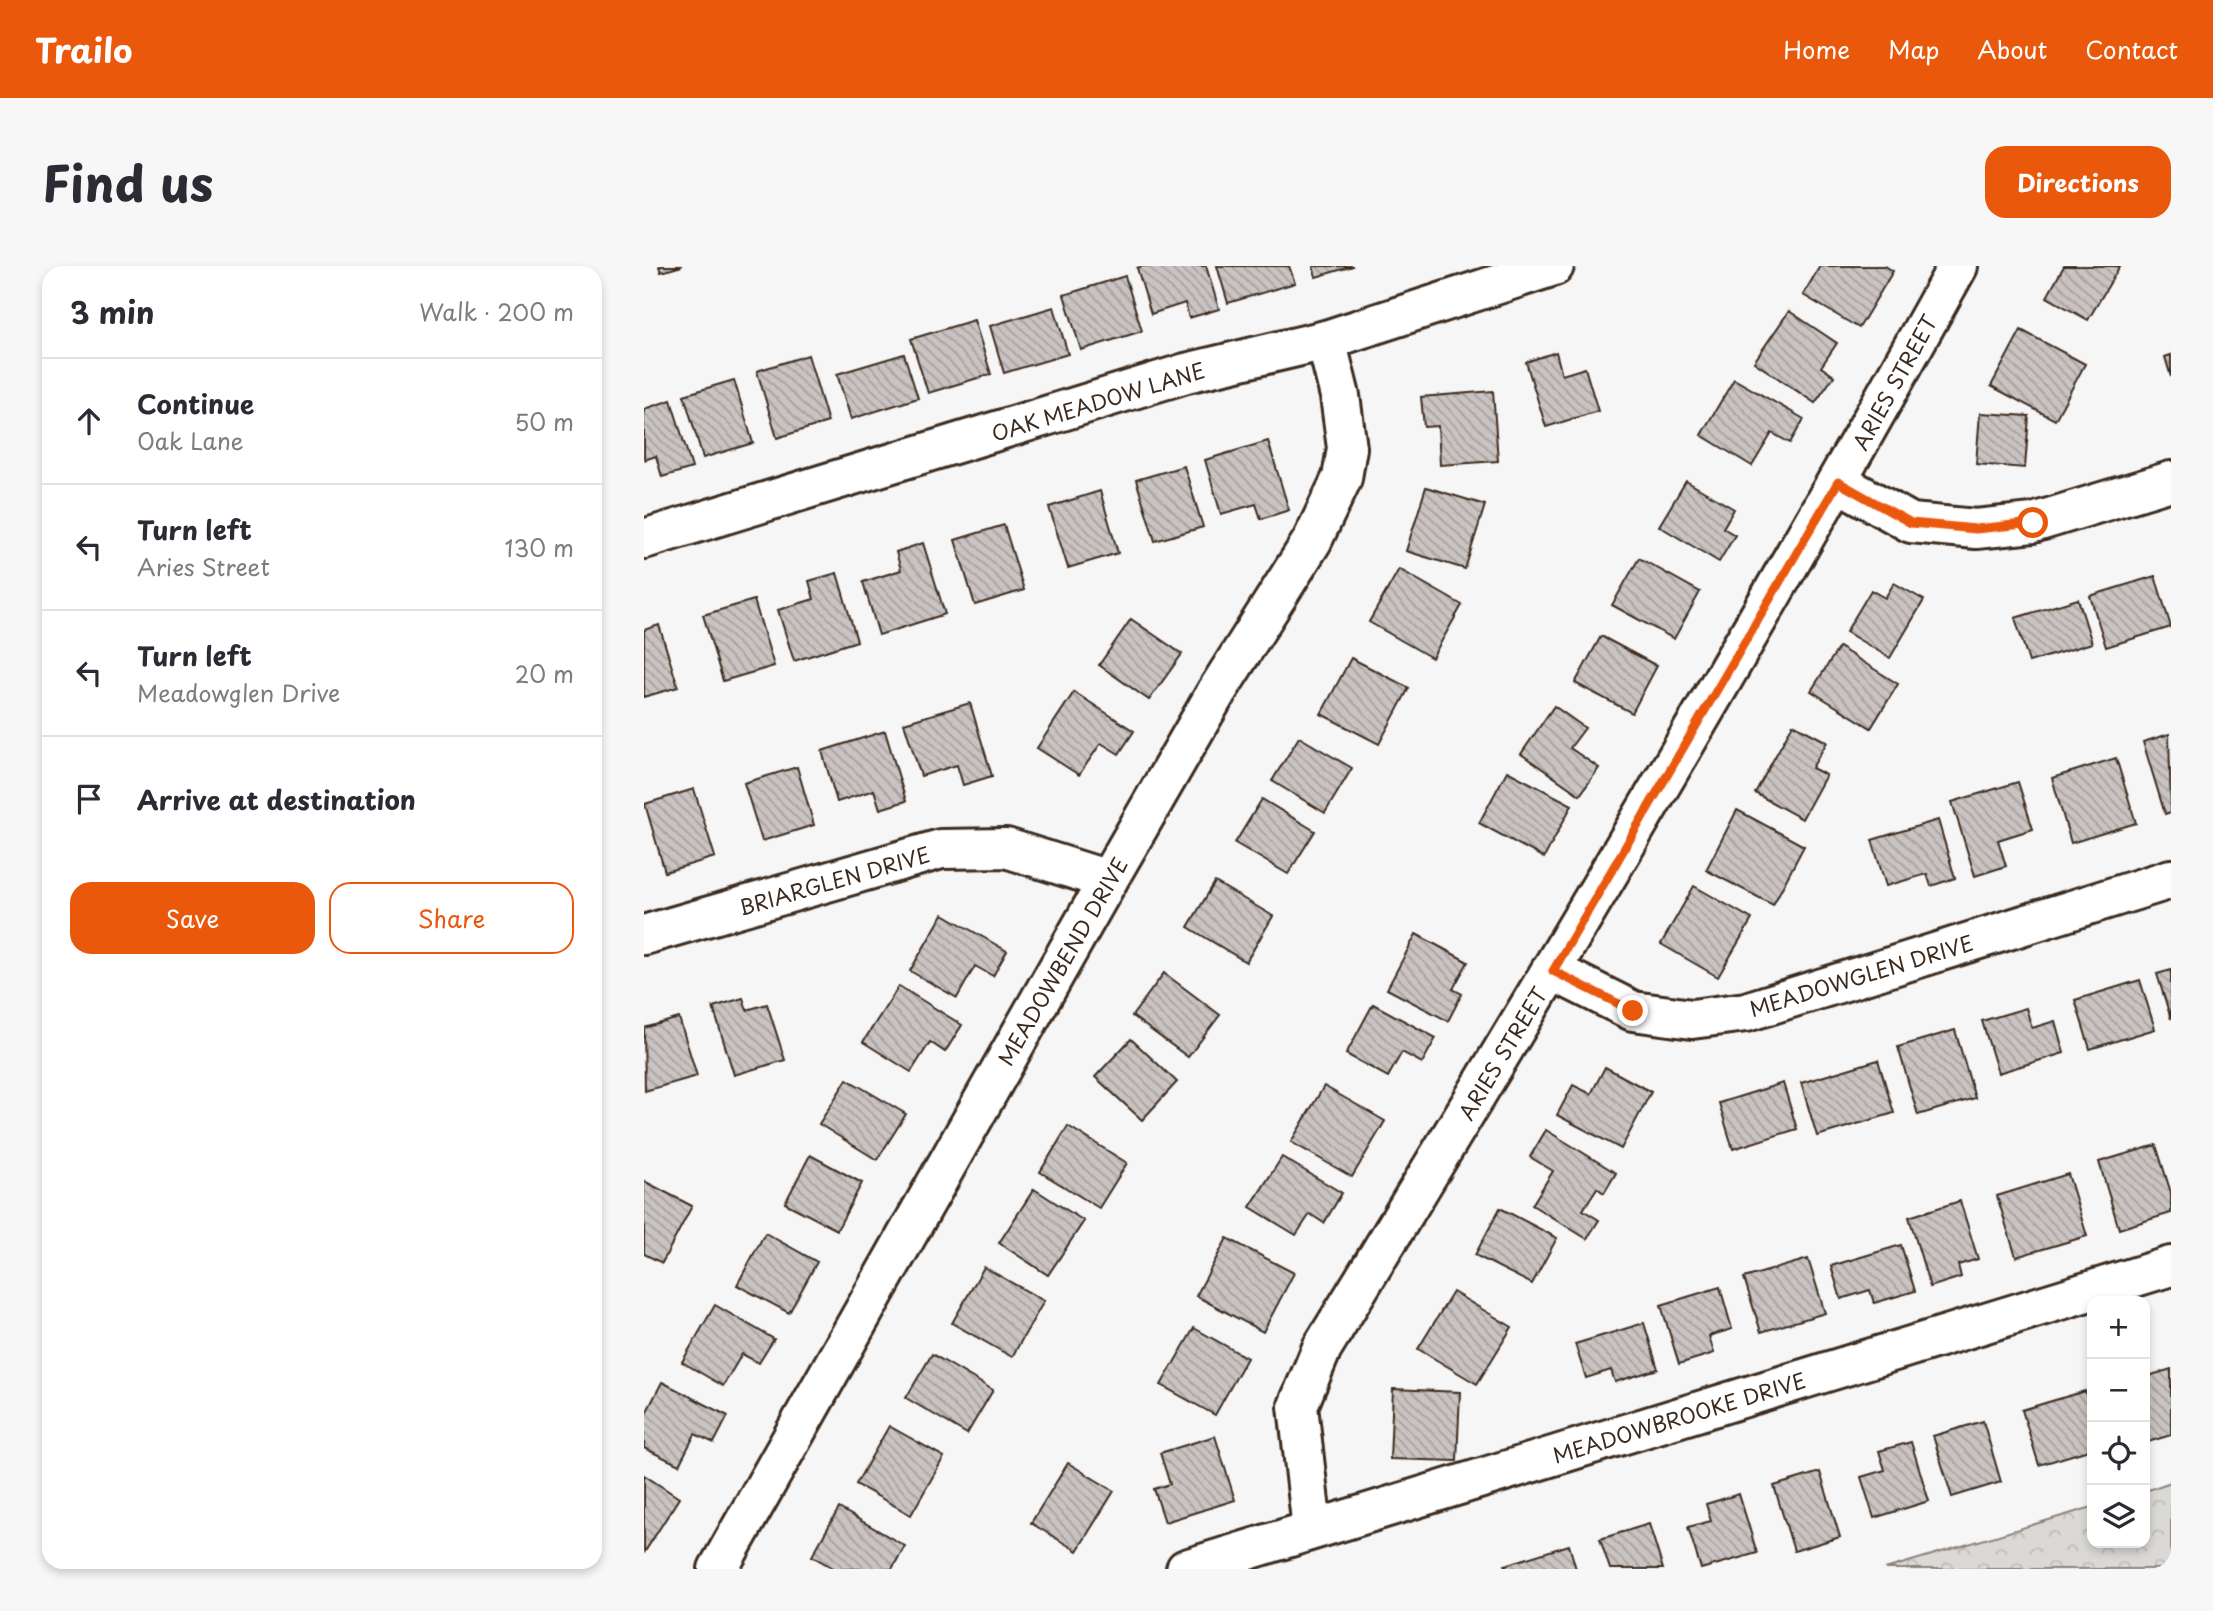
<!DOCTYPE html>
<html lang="en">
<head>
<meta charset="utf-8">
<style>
  :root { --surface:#fff; --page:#f7f7f7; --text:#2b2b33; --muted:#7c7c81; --line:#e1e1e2; --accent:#ea580c }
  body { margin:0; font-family:"Playpen Sans",sans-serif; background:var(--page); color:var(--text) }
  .controls { position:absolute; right:21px; bottom:21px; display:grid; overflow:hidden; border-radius:14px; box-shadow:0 4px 10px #0003 }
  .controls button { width:63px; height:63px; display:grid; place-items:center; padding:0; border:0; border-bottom:2px solid var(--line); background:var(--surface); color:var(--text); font:35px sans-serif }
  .stop { position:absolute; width:21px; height:21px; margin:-16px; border:5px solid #ea580c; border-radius:50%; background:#fff }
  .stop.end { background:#ea580c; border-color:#fff; box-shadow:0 2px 7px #0008 }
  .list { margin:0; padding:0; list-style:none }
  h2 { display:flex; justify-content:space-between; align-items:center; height:91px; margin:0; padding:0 28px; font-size:30px }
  h2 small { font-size:23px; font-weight:400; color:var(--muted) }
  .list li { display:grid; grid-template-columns:46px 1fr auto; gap:21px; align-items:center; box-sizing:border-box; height:126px; padding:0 28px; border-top:2px solid var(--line) }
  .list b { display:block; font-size:26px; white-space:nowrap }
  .list p { margin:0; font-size:23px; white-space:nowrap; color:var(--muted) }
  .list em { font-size:23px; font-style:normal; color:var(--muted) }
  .actions { display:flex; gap:14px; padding:21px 28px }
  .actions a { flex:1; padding:16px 0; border:2px solid var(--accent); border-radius:21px; text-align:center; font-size:24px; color:var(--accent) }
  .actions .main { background:var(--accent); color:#fff }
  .icon { flex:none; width:38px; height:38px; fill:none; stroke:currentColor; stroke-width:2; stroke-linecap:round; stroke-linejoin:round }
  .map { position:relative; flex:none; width:1527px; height:1303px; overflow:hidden; border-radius:21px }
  header { display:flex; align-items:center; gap:42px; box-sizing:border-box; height:98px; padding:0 35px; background:var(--accent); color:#fff }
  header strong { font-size:33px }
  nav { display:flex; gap:38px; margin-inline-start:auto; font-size:24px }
  .intro { display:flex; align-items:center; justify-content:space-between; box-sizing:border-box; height:168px; padding:0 42px }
  h1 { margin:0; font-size:49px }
  .button { padding:18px 32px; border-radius:21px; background:var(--accent); color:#fff; font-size:24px; font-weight:700 }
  main { display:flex; gap:42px; padding:0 42px }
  aside { flex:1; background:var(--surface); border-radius:21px; box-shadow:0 4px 10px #0003 }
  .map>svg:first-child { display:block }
  .park { fill:url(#park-crowns); stroke:#8b827a; stroke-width:2 }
  .building { fill:url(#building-back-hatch); stroke:#3b2a1e; stroke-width:2 }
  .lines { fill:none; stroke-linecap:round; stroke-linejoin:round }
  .minor-casing { stroke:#3b2a1e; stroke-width:44 }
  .minor { stroke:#fff; stroke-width:38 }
  .route { stroke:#ea580c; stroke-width:9 }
  .labels { text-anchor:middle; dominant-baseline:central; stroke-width:7; stroke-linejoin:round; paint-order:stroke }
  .street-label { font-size:21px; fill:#3b2a1e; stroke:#fff }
</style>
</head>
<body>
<header>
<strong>Trailo</strong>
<nav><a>Home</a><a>Map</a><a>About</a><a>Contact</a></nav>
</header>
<div class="intro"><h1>Find us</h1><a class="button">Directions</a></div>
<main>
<aside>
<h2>3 min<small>Walk · 200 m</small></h2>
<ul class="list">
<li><svg class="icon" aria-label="ahead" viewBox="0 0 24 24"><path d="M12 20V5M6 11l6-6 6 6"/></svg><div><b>Continue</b><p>Oak Lane</p></div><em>50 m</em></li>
<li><svg class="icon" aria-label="left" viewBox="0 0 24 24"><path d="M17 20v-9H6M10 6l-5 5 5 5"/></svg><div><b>Turn left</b><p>Aries Street</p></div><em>130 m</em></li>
<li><svg class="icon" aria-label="left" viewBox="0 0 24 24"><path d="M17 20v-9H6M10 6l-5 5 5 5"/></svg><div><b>Turn left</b><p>Meadowglen Drive</p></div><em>20 m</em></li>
<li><svg class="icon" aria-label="arrive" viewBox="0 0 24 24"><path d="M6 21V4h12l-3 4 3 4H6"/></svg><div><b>Arrive at destination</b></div></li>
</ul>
<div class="actions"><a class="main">Save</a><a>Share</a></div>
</aside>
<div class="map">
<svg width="1527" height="1303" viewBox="0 0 1527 1303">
  <defs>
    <pattern id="park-crowns" width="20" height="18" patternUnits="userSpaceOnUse" patternTransform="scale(1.75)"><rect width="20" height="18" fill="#dbd9d6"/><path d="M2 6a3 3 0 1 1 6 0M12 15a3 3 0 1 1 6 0" fill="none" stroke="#bdbab7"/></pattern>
    <pattern id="building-back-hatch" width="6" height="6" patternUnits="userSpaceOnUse" patternTransform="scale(1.75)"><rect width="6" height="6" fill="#c9c3c1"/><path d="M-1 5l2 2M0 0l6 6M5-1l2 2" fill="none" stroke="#a49f9c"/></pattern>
  </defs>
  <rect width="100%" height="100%" fill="#f7f6f6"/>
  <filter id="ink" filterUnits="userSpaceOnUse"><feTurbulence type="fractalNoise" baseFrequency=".0143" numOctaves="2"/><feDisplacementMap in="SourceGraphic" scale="14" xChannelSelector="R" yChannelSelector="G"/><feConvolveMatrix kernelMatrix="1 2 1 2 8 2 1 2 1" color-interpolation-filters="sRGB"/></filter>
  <g filter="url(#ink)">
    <polygon class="park" points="1527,1216 1527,1303 1241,1303 1448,1241 1448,1277 1501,1277 1501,1225"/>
    <g class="building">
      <polygon points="15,0 38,0 17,6"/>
      <polygon points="499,0 562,0 575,43 545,52 541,37 507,48 493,2"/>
      <polygon points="573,0 645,0 651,17 584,37"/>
      <polygon points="669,0 709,0 672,11"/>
      <polygon points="1176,0 1241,0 1249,5 1215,62 1159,29"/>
      <polygon points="1420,0 1476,0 1444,54 1403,31"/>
      <polygon points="481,10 498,65 437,84 420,29"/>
      <polygon points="410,41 424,88 360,107 346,60"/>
      <polygon points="1145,45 1193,77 1177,101 1190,110 1171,137 1110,96"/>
      <polygon points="330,54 347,108 284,127 267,73"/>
      <polygon points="1377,64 1441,98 1411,154 1347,120"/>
      <polygon points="912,86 918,109 941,102 954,145 902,161 882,96"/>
      <polygon points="260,88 274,132 207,153 193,108"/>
      <polygon points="164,89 184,156 133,172 113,105"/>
      <polygon points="1527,89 1527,111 1521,91"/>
      <polygon points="1090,113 1160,153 1146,177 1128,167 1108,200 1057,169"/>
      <polygon points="90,114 109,177 59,192 40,129"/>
      <polygon points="849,125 854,195 796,199 794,160 780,161 777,131"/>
      <polygon points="27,134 48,202 18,211 12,190 0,194 0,143"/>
      <polygon points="1336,147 1385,150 1381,202 1332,198"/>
      <polygon points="624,175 645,244 617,253 612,238 577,248 561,194"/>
      <polygon points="540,200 559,261 511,275 492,214"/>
      <polygon points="1042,215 1090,243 1079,262 1091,269 1075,296 1015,260"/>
      <polygon points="782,221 841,239 821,303 762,285"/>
      <polygon points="456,225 474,287 424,302 405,241"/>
      <polygon points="360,259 380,324 331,339 311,274"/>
      <polygon points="279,277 301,348 235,369 219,316 257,304 252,286"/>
      <polygon points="995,292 1056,326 1030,373 968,339"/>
      <polygon points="755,303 818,339 788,392 725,356"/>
      <polygon points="193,307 213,375 150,395 134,344 170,333 165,315"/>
      <polygon points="1511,310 1527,361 1462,381 1446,330"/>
      <polygon points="1250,317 1280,334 1246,392 1202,366 1227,324 1241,332"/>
      <polygon points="1434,333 1448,377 1385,396 1371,352"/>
      <polygon points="110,334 130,400 79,415 59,349"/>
      <polygon points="487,353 538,388 505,434 455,399"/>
      <polygon points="15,359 34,421 0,431 0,364"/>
      <polygon points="957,370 1013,400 988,447 931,417"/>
      <polygon points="1195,381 1254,418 1227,462 1167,425"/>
      <polygon points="707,392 765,422 735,478 677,448"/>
      <polygon points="430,426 490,465 475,488 457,477 435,509 393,482"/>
      <polygon points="326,437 348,510 319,519 313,499 277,510 260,457"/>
      <polygon points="910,440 941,462 926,482 955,502 936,529 877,488"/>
      <polygon points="1149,458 1183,476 1168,502 1182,509 1158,553 1111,527"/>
      <polygon points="241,465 262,535 236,543 230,524 193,536 178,485"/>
      <polygon points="1525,468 1527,546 1521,548 1499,476"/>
      <polygon points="655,471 708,502 681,547 628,515"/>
      <polygon points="1472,492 1492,557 1427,577 1408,512"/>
      <polygon points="153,501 170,559 118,575 100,517"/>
      <polygon points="863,505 928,539 900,592 835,557"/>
      <polygon points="1374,516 1389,563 1354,574 1362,600 1331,610 1308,536"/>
      <polygon points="50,523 71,591 21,606 1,538"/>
      <polygon points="618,533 671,565 644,608 591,577"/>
      <polygon points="1093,544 1160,580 1129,639 1062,604"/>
      <polygon points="1294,554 1311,612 1287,620 1283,608 1242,620 1228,574"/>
      <polygon points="571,616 629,650 602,696 544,661"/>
      <polygon points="1050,620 1108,653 1074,711 1017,678"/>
      <polygon points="299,648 363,685 349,710 331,700 313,732 266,705"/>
      <polygon points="772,668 824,696 809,723 818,728 804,755 743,723"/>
      <polygon points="1527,704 1527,753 1513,708"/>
      <polygon points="520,707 576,749 544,791 488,750"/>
      <polygon points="1496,714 1511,763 1446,783 1431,734"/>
      <polygon points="255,720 318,759 301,786 286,776 267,806 219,776"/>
      <polygon points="99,732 103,744 123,738 141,794 90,809 69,741"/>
      <polygon points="729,738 792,772 778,797 758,786 744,811 702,788"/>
      <polygon points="1382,742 1388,762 1411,755 1420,787 1354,807 1338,755"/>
      <polygon points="35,752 53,810 1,825 0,762"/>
      <polygon points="1311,764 1331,832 1274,849 1254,781"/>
      <polygon points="487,773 533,816 498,854 451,811"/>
      <polygon points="1234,794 1250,847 1173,870 1157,817"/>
      <polygon points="961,801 1007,826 977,883 913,849 929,819 947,828"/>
      <polygon points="203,813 262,848 233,894 175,858"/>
      <polygon points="1139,817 1153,863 1089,883 1075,837"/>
      <polygon points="680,820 741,855 708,911 647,876"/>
      <polygon points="424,860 483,897 455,942 396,906"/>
      <polygon points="902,864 972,907 960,927 953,922 939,944 955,954 943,973 888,939 909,905 886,891"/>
      <polygon points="1512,879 1527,927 1527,947 1475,963 1455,896"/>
      <polygon points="166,889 218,917 193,964 141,937"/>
      <polygon points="638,891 698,927 680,957 666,948 652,969 606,941"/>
      <polygon points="1424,908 1443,970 1372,991 1353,930"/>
      <polygon points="0,915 48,940 18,997 0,988"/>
      <polygon points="390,923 440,955 404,1009 355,977"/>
      <polygon points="1316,935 1334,993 1314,999 1317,1011 1286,1021 1265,951"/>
      <polygon points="856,942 913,972 888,1018 831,989"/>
      <polygon points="121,967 173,996 145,1047 93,1019"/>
      <polygon points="583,972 650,1007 619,1066 552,1030"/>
      <polygon points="1257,979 1271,1025 1230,1037 1226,1024 1197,1033 1187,1000"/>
      <polygon points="1164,993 1181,1047 1117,1066 1100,1012"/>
      <polygon points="340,1001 400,1035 368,1091 308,1057"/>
      <polygon points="1076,1021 1088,1063 1065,1070 1070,1087 1035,1098 1017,1039"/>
      <polygon points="809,1026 868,1061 833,1118 774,1083"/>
      <polygon points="71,1039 130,1073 115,1097 98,1088 79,1120 38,1096"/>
      <polygon points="1000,1057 1014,1103 971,1116 967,1104 942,1112 931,1078"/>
      <polygon points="550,1062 603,1092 571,1149 517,1119"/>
      <polygon points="288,1088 349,1124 323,1168 262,1132"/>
      <polygon points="1527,1103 1527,1169 1501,1177 1501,1139 1505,1137 1501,1111"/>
      <polygon points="18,1116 84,1150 70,1177 51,1168 35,1199 0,1182 0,1151"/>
      <polygon points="749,1123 816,1126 813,1195 746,1193"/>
      <polygon points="1441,1125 1448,1148 1448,1183 1395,1199 1378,1144"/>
      <polygon points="1339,1155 1357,1216 1308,1231 1289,1170"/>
      <polygon points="245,1160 300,1191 267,1249 212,1218"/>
      <polygon points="571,1170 591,1234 521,1256 510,1223 526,1218 516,1187"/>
      <polygon points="1267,1176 1285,1235 1230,1252 1217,1211 1241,1204 1235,1185"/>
      <polygon points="424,1197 470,1225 433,1285 387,1257"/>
      <polygon points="1176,1206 1196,1271 1150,1285 1130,1220"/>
      <polygon points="0,1209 35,1232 0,1287"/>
      <polygon points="1095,1228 1113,1287 1057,1303 1044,1261 1067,1255 1062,1238"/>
      <polygon points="195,1242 261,1280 248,1303 191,1303 168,1290"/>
      <polygon points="1005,1258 1019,1303 966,1303 956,1273"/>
      <polygon points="925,1279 932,1303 863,1303 861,1299"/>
    </g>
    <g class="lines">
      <g class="minor-casing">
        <g id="minor">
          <polyline points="1194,216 1267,257 1332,263 1389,257 1527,215"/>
          <polyline points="0,273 542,107 682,74 910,0"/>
          <polyline points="0,669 297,583 362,582 464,614"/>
          <polyline points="909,705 989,745 1048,753 1102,746 1527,613"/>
          <path d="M 668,1263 L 654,1140 L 678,1082 C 897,725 1111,366 1314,0"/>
          <polyline points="74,1303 464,614 573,425 668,275 698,212 703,182 696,130 682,74"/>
          <polyline points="542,1303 1527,1000"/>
        </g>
      </g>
      <use href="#minor" class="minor"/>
    </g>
  </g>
  <g class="lines" filter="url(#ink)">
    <polyline class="route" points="989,745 909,705 1194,216 1267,257 1332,263 1389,257"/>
  </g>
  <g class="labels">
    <g class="street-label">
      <text transform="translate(1250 116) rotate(-61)">ARIES STREET</text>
      <text transform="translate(454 135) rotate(-17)">OAK MEADOW LANE</text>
      <text transform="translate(190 614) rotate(-16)">BRIARGLEN DRIVE</text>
      <text transform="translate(418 695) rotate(-60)">MEADOWBEND DRIVE</text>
      <text transform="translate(1217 709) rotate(-17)">MEADOWGLEN DRIVE</text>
      <text transform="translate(858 787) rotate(-59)">ARIES STREET</text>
      <text transform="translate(1035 1151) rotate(-17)">MEADOWBROOKE DRIVE</text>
    </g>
  </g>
</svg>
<div class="controls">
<button>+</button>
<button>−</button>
<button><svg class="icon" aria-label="locate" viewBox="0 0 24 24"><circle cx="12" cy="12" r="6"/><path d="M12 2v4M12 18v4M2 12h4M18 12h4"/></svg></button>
<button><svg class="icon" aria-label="layers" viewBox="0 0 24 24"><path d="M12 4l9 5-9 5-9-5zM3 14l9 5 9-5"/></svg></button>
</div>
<div class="stop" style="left:1389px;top:257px"></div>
<div class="stop end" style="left:989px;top:745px"></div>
</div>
</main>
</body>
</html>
